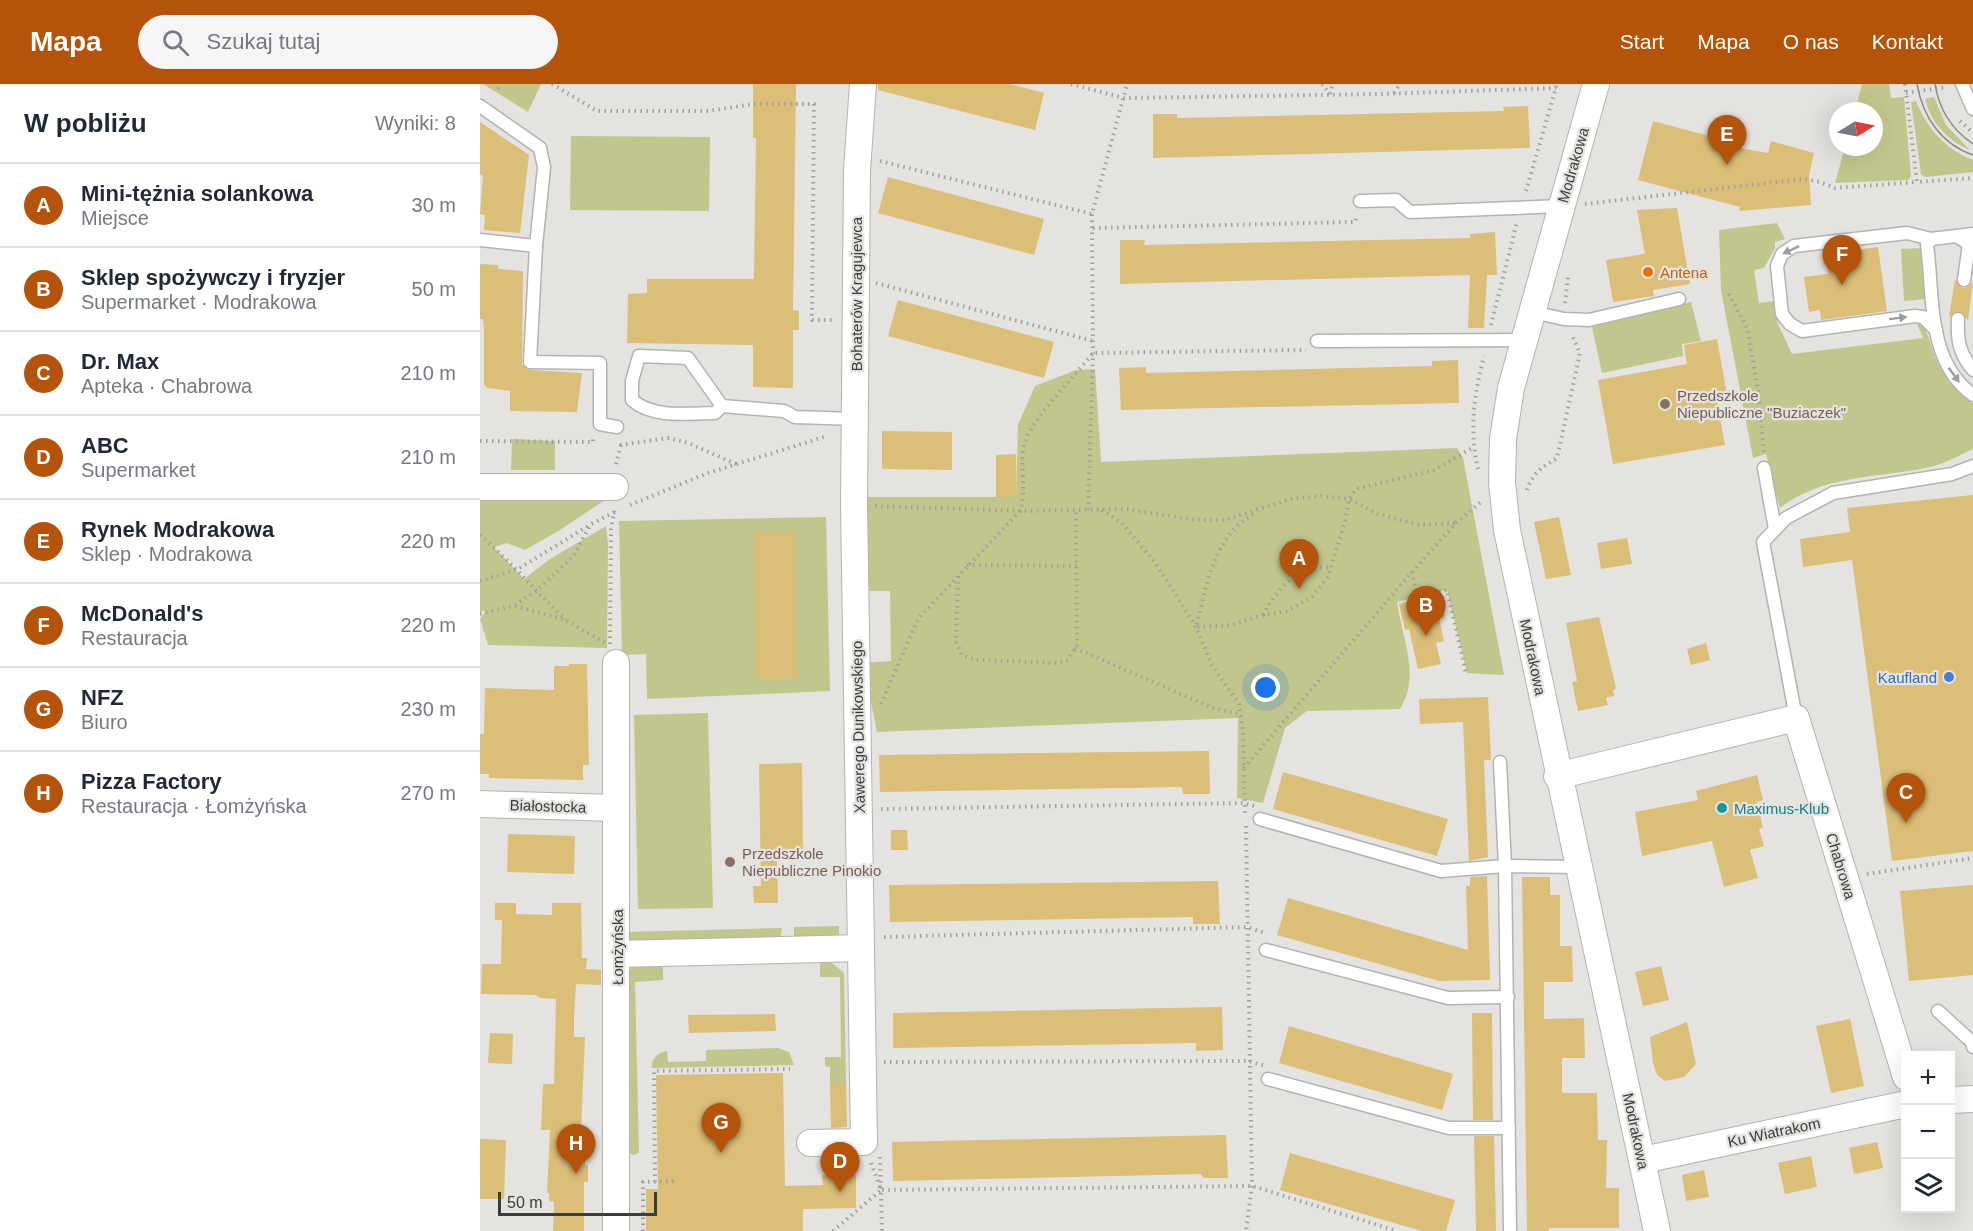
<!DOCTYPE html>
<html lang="pl">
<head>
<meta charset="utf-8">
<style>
  :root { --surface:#fff; --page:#f6f6f7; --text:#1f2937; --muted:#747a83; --line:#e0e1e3; --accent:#b45309 }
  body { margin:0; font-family:Arial,sans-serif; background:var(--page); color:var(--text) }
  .controls { position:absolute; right:18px; bottom:18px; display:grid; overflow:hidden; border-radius:0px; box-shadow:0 6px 24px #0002 }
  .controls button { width:54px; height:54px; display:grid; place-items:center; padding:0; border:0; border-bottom:2px solid var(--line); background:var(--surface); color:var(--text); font:30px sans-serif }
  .compass { position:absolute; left:1349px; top:18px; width:54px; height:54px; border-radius:50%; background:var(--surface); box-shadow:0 6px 24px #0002; rotate:80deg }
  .scale { position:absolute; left:18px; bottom:15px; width:159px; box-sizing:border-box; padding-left:6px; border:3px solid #3c3c3b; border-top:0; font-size:16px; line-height:21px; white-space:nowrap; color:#3c3c3b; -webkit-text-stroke:4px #e4e3df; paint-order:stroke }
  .you { position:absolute; left:786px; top:604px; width:21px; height:21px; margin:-15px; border:4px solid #fff; border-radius:50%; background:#1a73e8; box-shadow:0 0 0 9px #1a73e833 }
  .badge { display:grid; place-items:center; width:39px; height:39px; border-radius:50%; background:var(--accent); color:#fff; font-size:20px; font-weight:700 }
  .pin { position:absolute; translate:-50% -50px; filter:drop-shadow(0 2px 3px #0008) }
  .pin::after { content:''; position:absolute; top:32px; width:21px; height:18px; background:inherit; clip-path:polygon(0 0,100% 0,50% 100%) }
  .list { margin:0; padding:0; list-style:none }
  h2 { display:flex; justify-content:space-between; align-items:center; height:78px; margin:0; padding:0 24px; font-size:26px }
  h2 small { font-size:20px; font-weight:400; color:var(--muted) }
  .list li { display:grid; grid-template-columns:39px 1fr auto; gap:18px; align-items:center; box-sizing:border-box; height:84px; padding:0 24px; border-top:2px solid var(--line) }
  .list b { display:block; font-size:22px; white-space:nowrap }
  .list p { margin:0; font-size:20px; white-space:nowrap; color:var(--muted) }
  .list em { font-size:20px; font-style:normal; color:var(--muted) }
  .icon { flex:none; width:33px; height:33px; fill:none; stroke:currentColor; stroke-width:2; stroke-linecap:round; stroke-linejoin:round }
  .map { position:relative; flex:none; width:1493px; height:1147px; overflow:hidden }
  header { display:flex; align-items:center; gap:36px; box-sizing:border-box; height:84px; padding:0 30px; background:var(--accent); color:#fff }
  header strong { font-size:28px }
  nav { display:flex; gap:33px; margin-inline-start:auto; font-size:21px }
  .search { width:420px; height:54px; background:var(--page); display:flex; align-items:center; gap:15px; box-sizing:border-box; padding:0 21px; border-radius:33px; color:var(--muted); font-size:22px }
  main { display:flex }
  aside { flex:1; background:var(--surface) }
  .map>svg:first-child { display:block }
  .green { fill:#c2c68c }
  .building { fill:#dbbe77 }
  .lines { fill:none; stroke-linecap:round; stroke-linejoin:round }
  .lane-casing { stroke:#b4b3b0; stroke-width:15 }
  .street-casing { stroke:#b4b3b0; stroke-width:28 }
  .path { stroke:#a1a09d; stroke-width:4; stroke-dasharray:1.5 4.5; stroke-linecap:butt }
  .lane { stroke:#fff; stroke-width:12 }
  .street { stroke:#fff; stroke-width:26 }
  .tram { stroke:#8c8c89; stroke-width:1.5 }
  .oneway { fill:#9e9e9d }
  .food-dot { fill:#e8710a; stroke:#e4e3df; stroke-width:2 }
  .education-dot { fill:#8d6e63; stroke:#e4e3df; stroke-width:2 }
  .shop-dot { fill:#3f7fe0; stroke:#e4e3df; stroke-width:2 }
  .culture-dot { fill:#0f9aa8; stroke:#e4e3df; stroke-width:2 }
  .labels { text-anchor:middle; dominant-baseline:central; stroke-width:4.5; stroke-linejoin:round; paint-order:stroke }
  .street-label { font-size:15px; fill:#3c3c3b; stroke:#e4e3df }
  .food-label { font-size:15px; fill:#c56008; stroke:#e4e3df; text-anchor:start }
  .education-label { font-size:15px; fill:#785e54; stroke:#e4e3df; text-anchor:start }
  .shop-label { font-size:15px; fill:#366cbe; stroke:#e4e3df; text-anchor:end }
  .culture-label { font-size:15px; fill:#0d838f; stroke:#e4e3df; text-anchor:start }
</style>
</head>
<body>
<header>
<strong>Mapa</strong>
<div class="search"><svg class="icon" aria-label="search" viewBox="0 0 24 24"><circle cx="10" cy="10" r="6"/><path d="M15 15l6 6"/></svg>Szukaj tutaj</div>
<nav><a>Start</a><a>Mapa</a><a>O nas</a><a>Kontakt</a></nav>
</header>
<main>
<aside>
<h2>W pobliżu<small>Wyniki: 8</small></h2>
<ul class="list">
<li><span class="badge">A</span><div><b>Mini-tężnia solankowa</b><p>Miejsce</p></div><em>30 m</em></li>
<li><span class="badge">B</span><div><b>Sklep spożywczy i fryzjer</b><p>Supermarket · Modrakowa</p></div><em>50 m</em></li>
<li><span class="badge">C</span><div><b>Dr. Max</b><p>Apteka · Chabrowa</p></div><em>210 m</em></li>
<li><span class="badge">D</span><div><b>ABC</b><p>Supermarket</p></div><em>210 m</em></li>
<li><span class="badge">E</span><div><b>Rynek Modrakowa</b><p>Sklep · Modrakowa</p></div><em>220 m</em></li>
<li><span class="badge">F</span><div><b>McDonald's</b><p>Restauracja</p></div><em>220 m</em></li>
<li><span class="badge">G</span><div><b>NFZ</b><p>Biuro</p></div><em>230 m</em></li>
<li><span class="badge">H</span><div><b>Pizza Factory</b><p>Restauracja · Łomżyńska</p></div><em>270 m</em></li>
</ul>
</aside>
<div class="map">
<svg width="1493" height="1147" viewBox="0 0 1493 1147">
  <rect width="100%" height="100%" fill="#e4e3df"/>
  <g class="green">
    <polygon points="3,0 61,0 48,28"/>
    <polygon points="1382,0 1409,0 1411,14 1424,13 1431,92 1428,96 1355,99 1365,63 1394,63 1394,27 1375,27"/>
    <path d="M 1454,13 L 1466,41 L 1490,66 C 1467,56 1451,39 1445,15 Z"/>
    <path d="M 1436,17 C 1447,44 1465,65 1493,76 L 1493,88 L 1445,93 L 1441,90 L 1431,18 Z"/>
    <polygon points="91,52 230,53 229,127 90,126"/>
    <path d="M 1297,139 L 1305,155 L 1295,158 L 1295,164 L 1284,184 L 1274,186 L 1279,219 L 1294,217 L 1298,240 L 1312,270 L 1443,254 L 1435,235 L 1438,235 C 1447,245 1448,252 1452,264 C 1460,289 1472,305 1493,319 L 1493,365 C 1478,372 1462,381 1446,384 C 1396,394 1342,391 1300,424 L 1286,370 L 1273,374 L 1241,206 L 1239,146 Z"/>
    <polygon points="1443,164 1446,215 1424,217 1421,165"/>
    <polygon points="1211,218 1221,257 1202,260 1203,272 1122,289 1112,243"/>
    <path d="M 615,285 L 621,378 L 977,364 L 983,374 L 1024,591 L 987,589 L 967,506 L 917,518 C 922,555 941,591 920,625 L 827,627 L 805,644 L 783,719 L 757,714 L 758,634 L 397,648 L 383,579 L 411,577 L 410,507 L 381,507 L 381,425 L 388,413 L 536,413 L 538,341 L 555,302 L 596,286 Z"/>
    <polygon points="32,355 75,357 75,386 31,386"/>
    <polygon points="0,402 125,416 80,446 45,466 27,459 14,463 44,495 70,475 126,442 128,461 127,564 8,561 0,535 6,527 0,528"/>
    <polygon points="346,433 350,607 167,615 166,570 142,571 139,437"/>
    <polygon points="228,629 233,824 158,825 154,631"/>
    <polygon points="359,842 359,855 314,853 314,843"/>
    <polygon points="302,844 300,855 152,859 144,848"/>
    <polygon points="346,874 364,889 366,999 350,999 350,983 345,982 345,973 361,973 360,893 340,893 340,877 183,881 183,896 155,898 159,1069 153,1071 149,1068 147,889 154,881"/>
    <path d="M 298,964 L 309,968 L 314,981 L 172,984 C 171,975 178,968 187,967 L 188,978 L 226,977 L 226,966 Z"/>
  </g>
  <g class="building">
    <polygon points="273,0 316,0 313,226 319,227 319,246 313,246 313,304 273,303 273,261 147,259 148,210 167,209 167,195 274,195 276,54 273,54"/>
    <polygon points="398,0 530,0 564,9 555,46 398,6"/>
    <polygon points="1048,22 1050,64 673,74 673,30 697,30 697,34 1024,27 1023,23"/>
    <polygon points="1173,37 1233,53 1232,56 1265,65 1288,69 1291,57 1334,69 1329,91 1331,121 1259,127 1260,123 1158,96"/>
    <polygon points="0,38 49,71 40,149 4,146 5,131 0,130 3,92 0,90"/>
    <polygon points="408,93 564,135 554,171 398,129"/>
    <polygon points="1197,124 1210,200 1173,206 1174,212 1133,218 1126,176 1165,170 1157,126"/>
    <polygon points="1015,148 1017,191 1007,191 1004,244 988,244 990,191 640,200 640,156 665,156 664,161 990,154 990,150"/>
    <polygon points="1398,163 1407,227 1341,236 1340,226 1329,228 1324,193 1348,190 1346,170"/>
    <polygon points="0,180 18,181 18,185 43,187 42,281 50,286 102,289 97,328 30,327 30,307 7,304 4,300 4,244 3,235 0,235"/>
    <polygon points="1475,195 1482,204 1488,203 1493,198 1488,236 1479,227 1469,233"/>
    <polygon points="418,216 574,258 564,294 408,252"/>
    <polygon points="1237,255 1247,311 1236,313 1245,361 1133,380 1118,296 1207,280 1204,261"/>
    <polygon points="978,276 979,319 641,326 639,284 666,283 666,289 952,282 952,277"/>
    <polygon points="402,347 472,348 472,386 402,385"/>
    <polygon points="536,370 536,413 516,413 516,371"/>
    <polygon points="1493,411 1493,767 1412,777 1372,476 1323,483 1320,455 1370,448 1367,424"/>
    <polygon points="1079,433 1091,491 1066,495 1054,438"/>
    <polygon points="314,448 317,594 277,595 274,449"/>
    <polygon points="1147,454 1152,480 1121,485 1117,459"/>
    <polygon points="960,510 965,533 959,535 964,557 956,559 961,580 938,585 929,545 925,546 919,520"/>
    <polygon points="1119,533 1136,604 1133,607 1134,612 1126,614 1128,621 1098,627 1092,598 1097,597 1086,539"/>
    <polygon points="1226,559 1230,576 1211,581 1207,565"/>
    <polygon points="89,580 107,580 109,681 103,681 103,696 9,694 9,690 0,690 0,650 4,650 5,604 74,606 74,582 89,582"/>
    <polygon points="1008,613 1011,676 1004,676 1008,773 989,777 983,638 940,640 939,615"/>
    <polygon points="729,667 730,710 703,710 702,703 400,708 399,671"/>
    <polygon points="322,679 323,775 297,776 298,819 274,819 273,802 281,802 279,680"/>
    <polygon points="803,688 968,735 957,772 793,725"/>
    <polygon points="1277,691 1283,716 1277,718 1283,744 1279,745 1284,762 1270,766 1278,794 1244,803 1232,757 1162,772 1155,728 1218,716 1216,707"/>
    <polygon points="411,746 427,746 428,766 411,766"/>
    <polygon points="28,750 95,752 94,790 27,788"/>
    <polygon points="1007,792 1010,896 959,897 797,851 808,814 988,866 986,802 990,802 990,793"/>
    <polygon points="1042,793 1070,793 1070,811 1080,811 1080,862 1092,862 1093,898 1064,898 1064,935 1104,934 1105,974 1082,974 1082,1009 1117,1009 1118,1056 1127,1056 1126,1104 1139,1104 1139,1144 1069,1144 1069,1147 1047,1147"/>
    <polygon points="738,797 740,840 713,840 713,833 410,838 409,801"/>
    <polygon points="1493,801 1493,891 1429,897 1420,807"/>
    <polygon points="15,819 36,819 36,830 72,831 72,819 101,819 102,874 107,874 106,885 121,886 121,901 96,900 94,932 94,953 105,953 100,1068 105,1068 105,1081 108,1081 108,1098 104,1098 104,1147 73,1147 74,1118 69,1117 69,1109 67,1109 70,1046 61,1046 63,1000 74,1000 76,915 60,914 56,911 1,910 2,880 21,880 22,836 15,836"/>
    <polygon points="1181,882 1189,916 1163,922 1155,888"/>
    <polygon points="742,923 743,966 716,967 716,959 413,964 413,929"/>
    <polygon points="992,929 1012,929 1013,1036 993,1036"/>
    <polygon points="295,930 296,947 209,949 208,931"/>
    <polygon points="1370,935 1384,1002 1351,1009 1336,942"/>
    <polygon points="1207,938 1216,980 1204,993 1185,997 1177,991 1173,979 1170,953"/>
    <polygon points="809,942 973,990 962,1026 799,979"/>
    <polygon points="10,949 33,950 32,980 8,979"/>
    <polygon points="303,989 305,1102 343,1101 342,1091 376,1091 376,1124 323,1125 323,1147 166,1147 166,1105 178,1105 176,991"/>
    <polygon points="350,999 366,999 367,1043 351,1044"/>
    <polygon points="746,1051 748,1094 723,1094 721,1090 413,1097 412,1058"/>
    <polygon points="994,1052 1014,1052 1016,1147 996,1147"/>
    <polygon points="0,1055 26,1056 24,1115 0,1115"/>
    <polygon points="1397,1058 1403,1084 1374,1090 1369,1064"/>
    <polygon points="810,1069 975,1116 966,1147 942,1147 800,1106"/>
    <polygon points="1331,1072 1337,1103 1305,1110 1298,1079"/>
    <polygon points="1224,1086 1229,1113 1206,1117 1202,1091"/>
  </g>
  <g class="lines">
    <g class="lane-casing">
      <g id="lane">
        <polyline points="1482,0 1493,25"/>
        <polyline points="0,22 60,64 64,83 56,162"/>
        <polyline points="880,117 916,116 930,128 1081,122"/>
        <path d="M 1493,150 L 1451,155 L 1447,161 C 1454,212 1446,277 1493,311"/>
        <polyline points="1476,152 1489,160 1484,196"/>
        <polyline points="1451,155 1427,149 1314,162 1302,170 1297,182 1302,230 1310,240 1322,247 1435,232 1443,233 1456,246"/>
        <polyline points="0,156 56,162 50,278 120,279 120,340 137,343"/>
        <polyline points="1052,228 1084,235 1109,236 1199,215"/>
        <path d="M 1478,235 C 1477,256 1479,269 1493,286"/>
        <polyline points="837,257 1044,256"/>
        <path d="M 242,322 L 235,329 C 208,329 174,335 152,316 L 152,297 L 159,272 L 208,274 L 242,322 L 304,327 L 315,333 L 375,335"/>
        <polyline points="1284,384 1295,445"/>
        <polyline points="1316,634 1283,458 1306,434 1353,409 1472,390 1493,382"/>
        <polyline points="1020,678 1025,782 1030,1147"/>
        <polyline points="780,735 961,787 1025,782 1098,783"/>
        <polyline points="786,866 968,914 1028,913"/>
        <polyline points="1458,927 1493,959 1493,963"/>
        <polyline points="788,995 969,1044 1029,1044"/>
      </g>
    </g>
    <g class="street-casing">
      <g id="street">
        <polyline points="1116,0 1031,304 1023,355 1022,398 1027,446 1177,1147"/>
        <polyline points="0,403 135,403"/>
        <polyline points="1077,692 1316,634 1426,993"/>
        <polyline points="0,720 136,724"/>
        <polyline points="137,870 381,864"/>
        <polyline points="1470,1016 1493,1015"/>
        <polyline points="330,1059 384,1058 374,421 377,86 383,0"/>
        <polyline points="1163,1076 1426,1020"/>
        <polyline points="136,1147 136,579"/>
      </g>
    </g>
    <g class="path">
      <polyline points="72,0 117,27 228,27 273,20 334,20 332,236 355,236"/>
      <polyline points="591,0 644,14 901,10 1076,4"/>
      <polyline points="842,0 850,10"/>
      <polyline points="1425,0 1437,98 1493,94"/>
      <polyline points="18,5 21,0"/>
      <polyline points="914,9 920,0"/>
      <polyline points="1426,9 1466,3"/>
      <polyline points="850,10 853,0"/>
      <polyline points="1480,37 1493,49"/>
      <polyline points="400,77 612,130"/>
      <polyline points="1046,107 1077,0"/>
      <polyline points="1105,120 1322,95 1340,98 1355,104 1437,98"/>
      <polyline points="613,144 875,138 877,131"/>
      <polyline points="396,199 613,257"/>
      <polyline points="1249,210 1267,244 1278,306 1284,369"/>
      <polyline points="1085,219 1088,193"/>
      <polyline points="1011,241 1037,138"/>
      <polyline points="0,357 113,358 113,352"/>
      <polyline points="140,361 189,354 208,359 256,380"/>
      <polyline points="136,380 141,361"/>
      <path d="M 998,385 C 989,345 994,311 1004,272"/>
      <path d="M 1047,406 C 1052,389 1063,383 1077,374 L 1100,269 L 1092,251"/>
      <polyline points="150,421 228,389 347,352"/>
      <polyline points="395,422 540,427 646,425 716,436 745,436 811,415 841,412 869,415 898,430 939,441 976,439"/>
      <polyline points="608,426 613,269 612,130 647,0"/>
      <polyline points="622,426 642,439 676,480 716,543 732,581 759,620 763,650 765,729"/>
      <path d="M 773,430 C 732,455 727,501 716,543 L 752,541 L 783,531 L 807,527 L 832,513 L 848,493 L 865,437 L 869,415 L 876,405 L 954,386 L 992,364"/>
      <path d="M 0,451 C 31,478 56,508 86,536"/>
      <polyline points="487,481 597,482"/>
      <polyline points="932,488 937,513 967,506 986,589"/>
      <polyline points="478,492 476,558 482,571 496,576 578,579 588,576 597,561 596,426"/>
      <polyline points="0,497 38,485 110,441"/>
      <polyline points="35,522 86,536 127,560"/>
      <polyline points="0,530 33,522 56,507 93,473 111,440 135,428"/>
      <path d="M 783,531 C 797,505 818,479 851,484"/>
      <polyline points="130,560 131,445 135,424"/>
      <polyline points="595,564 733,624 762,631"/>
      <path d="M 401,620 L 438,535 L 540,427 C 548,404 538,378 545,358 C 554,332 595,292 613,269 L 826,266"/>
      <polyline points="764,684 932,488 976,439 1002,417"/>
      <polyline points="401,725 765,719 774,722"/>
      <polyline points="766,742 772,1102 766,1147"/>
      <polyline points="1387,790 1493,774"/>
      <polyline points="404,853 767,843 785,849"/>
      <polyline points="404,978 768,977 783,981"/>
      <polyline points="400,1073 402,1147"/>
      <polyline points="391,1079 401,1106 772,1102 917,1147"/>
      <polyline points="175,1098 174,987 310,985"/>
      <polyline points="163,1147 163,1098 198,1097"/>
      <polyline points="353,1147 401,1106"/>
    </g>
    <use href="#lane" class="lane"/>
    <use href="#street" class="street"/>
    <g class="tram">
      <path d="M 1437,0 C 1443,33 1461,60 1493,71"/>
      <path d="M 1455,0 C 1459,26 1471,45 1493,60"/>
    </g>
  </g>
  <defs><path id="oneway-solid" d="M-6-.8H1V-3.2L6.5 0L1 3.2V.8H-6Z" transform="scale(1.5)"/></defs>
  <g class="oneway">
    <use href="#oneway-solid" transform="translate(1311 166) rotate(155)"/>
    <use href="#oneway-solid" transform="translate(1418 234) rotate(-7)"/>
    <use href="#oneway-solid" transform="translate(1474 291) rotate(54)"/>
  </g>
  <circle class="food-dot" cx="1168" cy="188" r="6"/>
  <g class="education-dot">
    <circle cx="1185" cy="320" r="6"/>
    <circle cx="250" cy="778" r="6"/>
  </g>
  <circle class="shop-dot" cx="1469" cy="593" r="6"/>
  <circle class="culture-dot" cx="1242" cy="724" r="6"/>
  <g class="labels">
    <g class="street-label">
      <text transform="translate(1093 81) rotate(-74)">Modrakowa</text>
      <text transform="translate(376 210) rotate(-90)">Bohaterów Kragujewca</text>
      <text transform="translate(1053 573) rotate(78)">Modrakowa</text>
      <text transform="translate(378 643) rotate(-91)">Xawerego Dunikowskiego</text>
      <text transform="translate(68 722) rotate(2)">Białostocka</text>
      <text transform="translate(1361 782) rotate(73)">Chabrowa</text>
      <text transform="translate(137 863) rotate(-90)">Łomżyńska</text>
      <text transform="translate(1156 1047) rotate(78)">Modrakowa</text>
      <text transform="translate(1294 1048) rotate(-12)">Ku Wiatrakom</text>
    </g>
    <g class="food-label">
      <text x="1180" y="188">Antena</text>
    </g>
    <g class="education-label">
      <text x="1197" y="311">Przedszkole<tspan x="1197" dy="17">Niepubliczne "Buziaczek"</tspan></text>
      <text x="262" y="769">Przedszkole<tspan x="262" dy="17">Niepubliczne Pinokio</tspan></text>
    </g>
    <g class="shop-label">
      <text x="1457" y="593">Kaufland</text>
    </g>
    <g class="culture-label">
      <text x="1254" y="724">Maximus-Klub</text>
    </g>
  </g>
</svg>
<div class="controls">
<button>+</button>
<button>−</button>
<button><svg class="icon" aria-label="layers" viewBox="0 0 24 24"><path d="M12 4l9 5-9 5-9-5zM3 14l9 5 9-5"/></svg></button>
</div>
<svg class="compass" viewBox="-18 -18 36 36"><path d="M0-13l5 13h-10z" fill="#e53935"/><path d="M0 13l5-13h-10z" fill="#747a83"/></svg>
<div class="scale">50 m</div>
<div class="you"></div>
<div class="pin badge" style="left:819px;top:505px">A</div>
<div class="pin badge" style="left:946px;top:552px">B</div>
<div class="pin badge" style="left:1426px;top:739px">C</div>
<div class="pin badge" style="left:360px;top:1108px">D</div>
<div class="pin badge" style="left:1247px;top:81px">E</div>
<div class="pin badge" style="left:1362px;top:201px">F</div>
<div class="pin badge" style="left:241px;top:1069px">G</div>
<div class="pin badge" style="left:96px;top:1090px">H</div>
</div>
</main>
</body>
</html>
